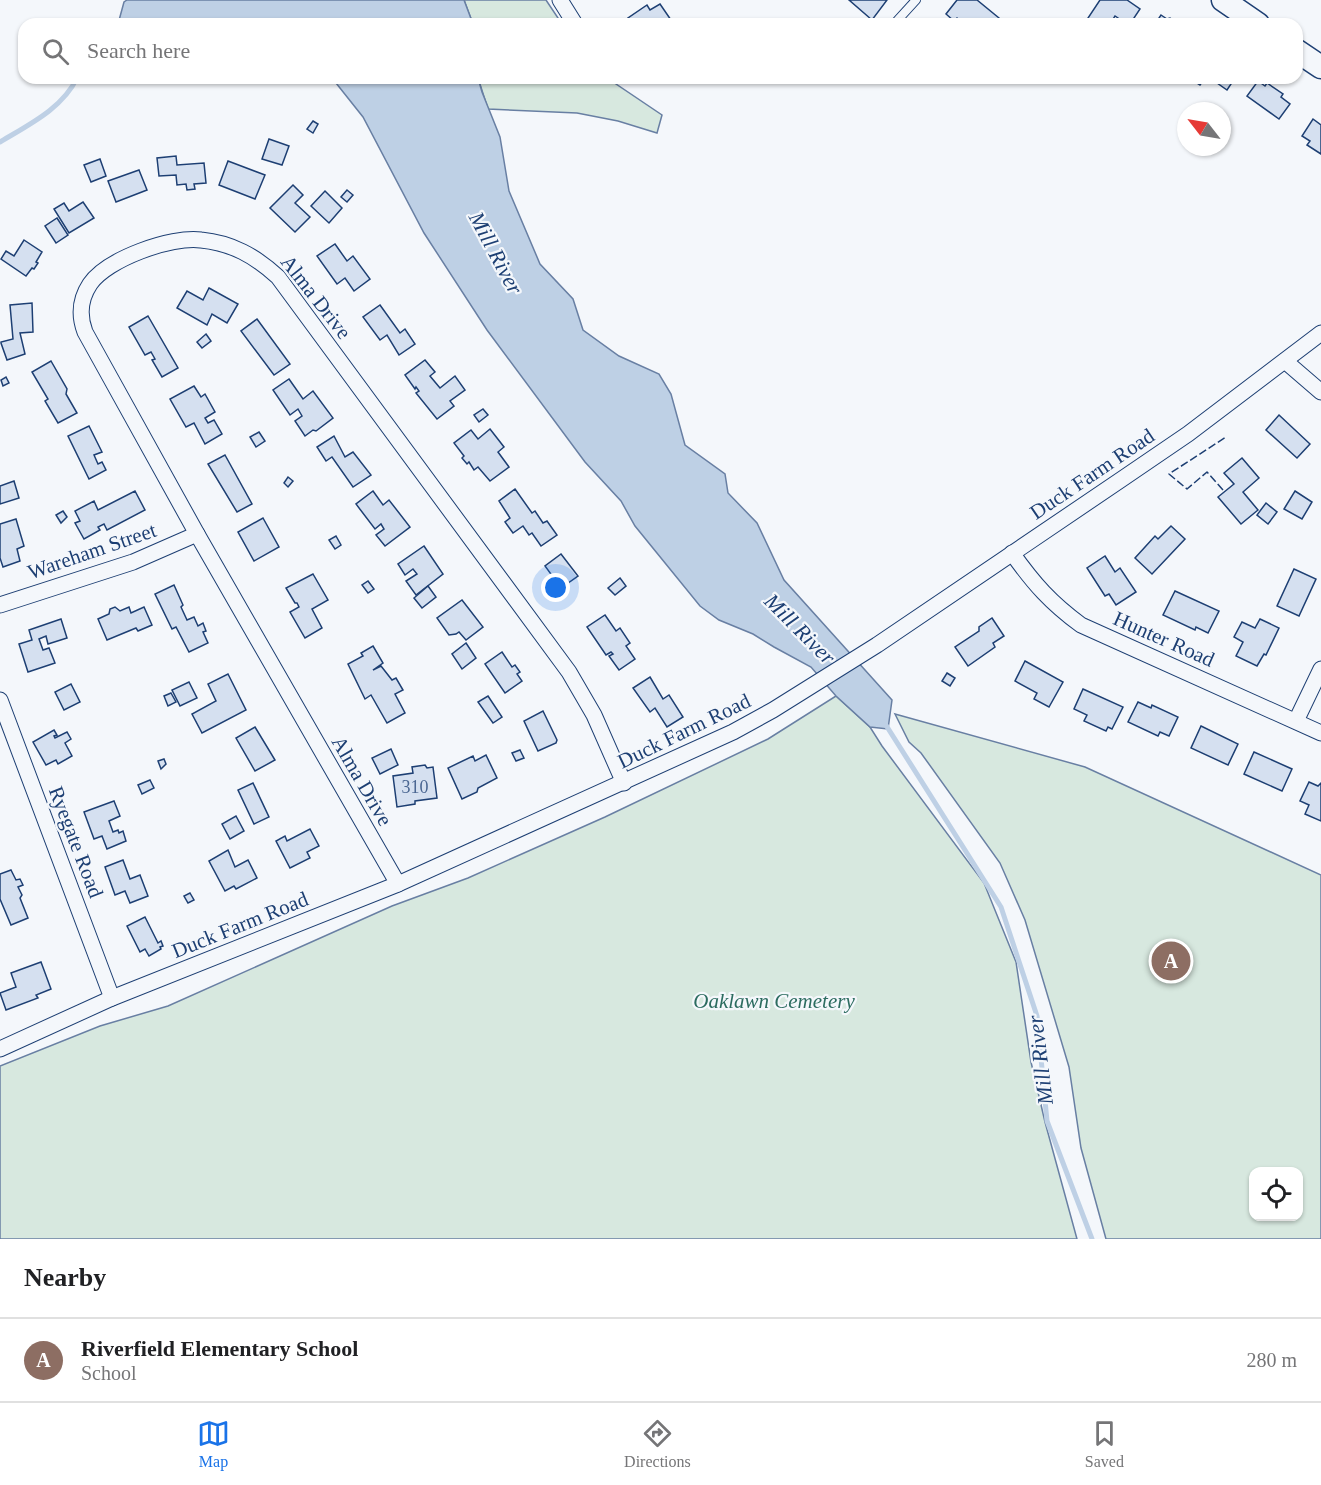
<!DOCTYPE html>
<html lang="en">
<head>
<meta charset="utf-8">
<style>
  :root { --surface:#fff; --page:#f6f6f6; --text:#202124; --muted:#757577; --line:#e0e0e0; --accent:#1a73e8 }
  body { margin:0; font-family:"Times New Roman",serif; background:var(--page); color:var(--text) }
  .controls { position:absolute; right:18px; bottom:18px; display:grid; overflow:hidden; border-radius:12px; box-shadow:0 2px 4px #0004 }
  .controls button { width:54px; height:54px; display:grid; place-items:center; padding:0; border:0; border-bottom:2px solid var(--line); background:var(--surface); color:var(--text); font:30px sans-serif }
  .compass { position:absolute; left:1177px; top:102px; width:54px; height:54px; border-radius:50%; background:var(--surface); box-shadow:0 2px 4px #0004; rotate:301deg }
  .you { position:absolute; left:556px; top:588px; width:21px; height:21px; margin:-15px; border:4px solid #fff; border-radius:50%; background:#1a73e8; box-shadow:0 0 0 9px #1a73e833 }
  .badge { display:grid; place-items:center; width:39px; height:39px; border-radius:50%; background:var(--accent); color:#fff; font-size:20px; font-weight:700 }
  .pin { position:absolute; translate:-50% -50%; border:3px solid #fff; box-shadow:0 2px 6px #0006 }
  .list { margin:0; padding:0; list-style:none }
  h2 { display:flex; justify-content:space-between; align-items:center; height:78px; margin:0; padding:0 24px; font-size:26px }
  h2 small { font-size:20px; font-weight:400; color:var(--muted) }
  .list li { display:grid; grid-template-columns:39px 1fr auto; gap:18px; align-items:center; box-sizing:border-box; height:84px; padding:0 24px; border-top:2px solid var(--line) }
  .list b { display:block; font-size:22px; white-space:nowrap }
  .list p { margin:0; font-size:20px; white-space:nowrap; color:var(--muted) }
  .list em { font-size:20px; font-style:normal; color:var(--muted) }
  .icon { flex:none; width:33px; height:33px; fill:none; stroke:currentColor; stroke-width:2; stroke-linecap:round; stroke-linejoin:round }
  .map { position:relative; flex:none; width:1321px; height:1239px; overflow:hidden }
  .search { position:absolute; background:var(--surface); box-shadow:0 2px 4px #0004; left:18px; right:18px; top:18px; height:66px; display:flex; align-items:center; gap:15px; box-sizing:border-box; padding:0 21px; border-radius:18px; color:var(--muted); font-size:22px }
  .sheet { height:162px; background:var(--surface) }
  nav { display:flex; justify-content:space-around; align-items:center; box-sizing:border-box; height:84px; border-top:2px solid var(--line); background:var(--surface); font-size:16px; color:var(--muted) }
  nav a { display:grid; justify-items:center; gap:3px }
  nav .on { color:var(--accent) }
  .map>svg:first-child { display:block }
  .green { fill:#d7e8df; stroke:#687fa3; stroke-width:1.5; fill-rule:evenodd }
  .water { fill:#bed0e5; stroke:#687fa3; stroke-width:1.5 }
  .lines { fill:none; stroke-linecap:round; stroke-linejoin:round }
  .stream { stroke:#bed0e5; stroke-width:5 }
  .building { fill:#d5e0f0; stroke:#1d3f73; stroke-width:1.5 }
  .service-casing { stroke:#1d3f73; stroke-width:10 }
  .minor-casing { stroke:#1d3f73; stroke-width:17 }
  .secondary-casing { stroke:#1d3f73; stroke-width:25 }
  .service { stroke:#f4f7fb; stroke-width:8 }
  .minor { stroke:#f4f7fb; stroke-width:15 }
  .secondary { stroke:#f4f7fb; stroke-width:22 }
  .fence { stroke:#1d3f73; stroke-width:1.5; stroke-dasharray:8 3; stroke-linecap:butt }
  .labels { text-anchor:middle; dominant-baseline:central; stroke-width:4.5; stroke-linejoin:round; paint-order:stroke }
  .number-label { font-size:18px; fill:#4b6792 }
  .street-label { font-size:21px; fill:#1d3f73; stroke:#f4f7fb }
  .park-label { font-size:21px; font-style:italic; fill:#2c6c60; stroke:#f4f7fb }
  .water-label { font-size:22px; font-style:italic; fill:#1d3f73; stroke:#f4f7fb }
</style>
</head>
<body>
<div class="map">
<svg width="1321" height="1239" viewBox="0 0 1321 1239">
  <rect width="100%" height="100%" fill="#f4f7fb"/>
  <g class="green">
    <polygon points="464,0 546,0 562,24 473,24"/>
    <polygon points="478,78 607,78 662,115 657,133 618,121 577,113 488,109"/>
    <polygon points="836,696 870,727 882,746 984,883 1016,962 1031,1062 1045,1122 1077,1239 0,1239 0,1066 100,1026 168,1006 392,906 468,878 605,817 768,739"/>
    <path d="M 895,714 L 1085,767 L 1321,875 L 1321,1239 L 1106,1239 L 1081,1148 L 1069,1067 L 1025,920 L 1000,863 L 921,753 L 909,742 ZM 1254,1172 L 1298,1172 L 1298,1216 L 1254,1216 Z"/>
  </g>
  <g class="water">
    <polygon points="127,0 464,0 473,24 118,24 124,2"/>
    <polygon points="332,78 478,78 482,92 500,137 509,191 540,264 573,299 583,330 619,356 659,374 671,394 685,445 725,474 728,493 757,523 784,580 892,700 888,729 870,727 836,696 811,667 774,647 753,634 719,620 700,606 635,526 621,501 585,462 487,330 424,233 363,117"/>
  </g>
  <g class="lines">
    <g class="stream">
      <path d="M 0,142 C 28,125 62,109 77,78"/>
      <polyline points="884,722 1001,907 1037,1016 1047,1121 1092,1239"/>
    </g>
  </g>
  <g class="building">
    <polygon points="849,0 887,0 872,20"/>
    <polygon points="957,0 977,0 999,18 995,22 997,24 964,24 957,18 954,21 946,14"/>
    <polygon points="1100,0 1127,0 1140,9 1130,24 1127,24 1115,16 1110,24 1097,24 1088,18"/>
    <polygon points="660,4 671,20 664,24 632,24 628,18 647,5 650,10"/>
    <polygon points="1161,15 1167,19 1170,18 1176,22 1175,24 1155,24"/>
    <polygon points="1189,78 1205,78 1200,85"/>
    <polygon points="1210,78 1235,78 1227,90"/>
    <polygon points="1258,81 1265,86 1267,83 1283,94 1281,97 1290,104 1279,119 1247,96"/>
    <polygon points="1313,119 1321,125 1321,154 1307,145 1310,141 1302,136"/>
    <polygon points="313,121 318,124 313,133 307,129"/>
    <polygon points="269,139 289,146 282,165 262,159"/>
    <polygon points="176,156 177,165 204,163 206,183 194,184 195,189 187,190 186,184 177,185 176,175 159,176 157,158"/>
    <polygon points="100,159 106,176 91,182 84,165"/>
    <polygon points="228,161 265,175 255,199 219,185"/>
    <polygon points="139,170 147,190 116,202 108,181"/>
    <polygon points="293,185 303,195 295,203 310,217 295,232 270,208"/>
    <polygon points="347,190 353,195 347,202 341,197"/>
    <polygon points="325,191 342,208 329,223 311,206"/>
    <polygon points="83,202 94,218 69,233 54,209 64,203 69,211"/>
    <polygon points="57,218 68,235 56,243 45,226"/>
    <polygon points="24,240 42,252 36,262 38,263 34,269 32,268 26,276 1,259 6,251 14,256"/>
    <polygon points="335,244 347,261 353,256 370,279 354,291 345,278 337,284 317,256"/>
    <polygon points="209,288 238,304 227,323 212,314 207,325 177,308 187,291 203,300"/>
    <polygon points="32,303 33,332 20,333 25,354 7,360 1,343 1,342 13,339 10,305"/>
    <polygon points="380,305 400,333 405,329 415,344 399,355 387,335 380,340 363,317"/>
    <polygon points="148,316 178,368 162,377 152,360 155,359 151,352 145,355 129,327"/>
    <polygon points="257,319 290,364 274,375 241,331"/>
    <polygon points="206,334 211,341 202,348 197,342"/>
    <polygon points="425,360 435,372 430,376 440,388 455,376 465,390 450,401 454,406 437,419 416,393 419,391 416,387 415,389 405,375"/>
    <polygon points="51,361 67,389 66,394 77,413 58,423 45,401 48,399 32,372"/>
    <polygon points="6,377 9,383 3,386 1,380"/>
    <polygon points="289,379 303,399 313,391 333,418 316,431 313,430 305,436 295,421 302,416 298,409 290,415 273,390"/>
    <polygon points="194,386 201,397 205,394 215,412 205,418 208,423 214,420 222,434 205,444 194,423 186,427 170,399"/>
    <polygon points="483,409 488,415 479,422 474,415"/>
    <polygon points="1279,415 1310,444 1297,458 1266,430"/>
    <polygon points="89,426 102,452 94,455 98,464 102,462 106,470 89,479 68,436"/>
    <polygon points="490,429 504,447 498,452 509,467 490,481 478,467 474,470 469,462 467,464 462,458 464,456 454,443 471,430 478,439"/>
    <polygon points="259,432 265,441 256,447 250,437"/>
    <polygon points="334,436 345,457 353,452 371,475 353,487 332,457 326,461 317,447"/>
    <polygon points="225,455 252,504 237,512 208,464"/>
    <polygon points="1242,458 1259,478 1243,492 1258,510 1241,524 1218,497 1234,484 1224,473"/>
    <polygon points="288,477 293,481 288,487 284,483"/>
    <polygon points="14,481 19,498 0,504 0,486"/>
    <polygon points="515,489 532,513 535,511 543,523 547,521 557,535 541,546 532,533 529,535 523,526 513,533 505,522 510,518 499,501"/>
    <polygon points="135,491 145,510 107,530 104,524 98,527 100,530 84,539 75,523 80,521 75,511 94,501 98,510"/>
    <polygon points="373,491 383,505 389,500 410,527 385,546 376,535 384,529 381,524 375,529 356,504"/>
    <polygon points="1295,491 1312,502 1302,519 1284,509"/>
    <polygon points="1266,503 1277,512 1268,524 1257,515"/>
    <polygon points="63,511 67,517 61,523 56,515"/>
    <polygon points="263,518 279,547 254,561 238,532"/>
    <polygon points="16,519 24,546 17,549 20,561 3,567 0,558 0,524"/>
    <polygon points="1171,526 1185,539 1152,574 1135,558 1155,536 1158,539"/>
    <polygon points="336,536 341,545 335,549 329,540"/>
    <polygon points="424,546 443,574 416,595 406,581 417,574 413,569 405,575 398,564"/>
    <polygon points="561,554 578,576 561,588 545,566"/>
    <polygon points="1105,556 1115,572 1120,568 1136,592 1116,605 1109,594 1105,596 1087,568"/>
    <polygon points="1294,569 1316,579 1299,616 1277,606"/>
    <polygon points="313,574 328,600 312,609 322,628 305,638 290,612 299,607 297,603 295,603 286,588"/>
    <polygon points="620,578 626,586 615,595 608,588"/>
    <polygon points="368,581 374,589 368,593 362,585"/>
    <polygon points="174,585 183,605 181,607 187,620 194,617 198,626 203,623 206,631 203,632 208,643 189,652 176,627 172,629 155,594"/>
    <polygon points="428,586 436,597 422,608 414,598"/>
    <polygon points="1175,591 1219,611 1208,633 1196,627 1195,630 1163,615"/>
    <polygon points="462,600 483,627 466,640 459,632 456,634 449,635 437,618"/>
    <polygon points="115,607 120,611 129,607 131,613 144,607 152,625 138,631 136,628 107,640 98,619 109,614 110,609"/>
    <polygon points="605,615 616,631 620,628 630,643 626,646 635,659 619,670 609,656 613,654 611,652 606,655 587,627"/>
    <polygon points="992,618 1004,636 993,643 995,647 968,666 955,647 979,631 979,627"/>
    <polygon points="61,619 67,638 48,644 46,636 39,639 43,650 49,648 55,663 28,672 19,644 32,640 29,630"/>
    <polygon points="1260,619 1279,628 1266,655 1264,654 1257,666 1236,656 1243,642 1234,637 1242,622 1255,628"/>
    <polygon points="466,643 476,658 462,669 452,654"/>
    <polygon points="373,646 383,663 373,670 381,666 392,680 396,678 403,690 395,694 405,713 387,723 371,695 365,699 348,664 363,656 361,653"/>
    <polygon points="502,652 512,667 515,665 520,672 517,674 522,681 505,693 485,664"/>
    <polygon points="1025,661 1063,682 1049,707 1034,699 1037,693 1015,681"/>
    <polygon points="947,673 955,678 950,686 942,681"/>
    <polygon points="228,674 246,710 202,733 192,714 216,701 208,684"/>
    <polygon points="650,677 663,699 669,695 683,717 667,727 655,708 650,712 633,688"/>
    <polygon points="189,682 197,698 180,706 172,690"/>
    <polygon points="71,684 80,702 64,710 55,692"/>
    <polygon points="1083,689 1123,707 1112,729 1108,727 1106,731 1084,721 1087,715 1074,709"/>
    <polygon points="171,693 176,702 168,706 164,696"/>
    <polygon points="488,696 502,717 493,723 478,702"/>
    <polygon points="1138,702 1151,708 1152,705 1178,717 1169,736 1160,732 1158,736 1128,722"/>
    <polygon points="543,711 557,740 556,743 538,751 524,721"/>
    <polygon points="1201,726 1238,744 1228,765 1191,748"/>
    <polygon points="255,727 275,760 255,771 236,738"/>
    <polygon points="54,730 57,735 54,736 55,738 67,732 71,739 65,743 72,756 58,764 56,760 46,765 33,742"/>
    <polygon points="391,749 398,765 380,774 372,758"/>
    <polygon points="520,750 524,758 516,761 512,753"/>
    <polygon points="1254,752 1292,769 1282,791 1244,774"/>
    <polygon points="486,755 497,778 478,788 477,792 462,799 448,768 473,756 475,761"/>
    <polygon points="164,759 166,764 161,769 158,761"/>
    <polygon points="425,765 427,768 433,767 437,798 415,801 415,804 397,807 393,776 413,773 412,767"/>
    <polygon points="150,780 154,788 142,794 138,785"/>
    <polygon points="1309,782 1318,786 1321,783 1321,821 1305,814 1309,805 1300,801"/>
    <polygon points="253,783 269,817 254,824 238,790"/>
    <polygon points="114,801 120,816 109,821 113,832 118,830 119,833 123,831 126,841 107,849 102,836 94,839 84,812"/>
    <polygon points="236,816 244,831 230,839 222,824"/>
    <polygon points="310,829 319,846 307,852 310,858 290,868 276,841 285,836 287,841"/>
    <polygon points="228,850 235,867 248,860 257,878 236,889 234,886 225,891 209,861"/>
    <polygon points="123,860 130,879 140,875 148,896 130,903 125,891 115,895 105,867"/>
    <polygon points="11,870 16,880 20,879 23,885 18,887 22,895 20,898 28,918 11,925 0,899 0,874"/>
    <polygon points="190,893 194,900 188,903 184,896"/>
    <polygon points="145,917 158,943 161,941 163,946 160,947 161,949 149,956 145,949 140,952 127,926"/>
    <polygon points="41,962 51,989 36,995 38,998 6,1010 0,993 16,987 11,973"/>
  </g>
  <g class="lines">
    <g class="service-casing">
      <polyline id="service" points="895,23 916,0"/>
    </g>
    <g class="minor-casing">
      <g id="minor">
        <polyline points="560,0 575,24"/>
        <polyline points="1285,361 1321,392"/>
        <path d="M 1012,553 C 1034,584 1051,603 1081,625 L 1321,733"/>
        <polyline points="0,605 133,562 197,534"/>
        <polyline points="0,700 112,998"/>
        <polyline points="1296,721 1321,669"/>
        <path d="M 398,884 L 197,534 L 85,332 C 79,316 80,299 90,284 C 107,259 171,236 201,240 C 232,243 255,256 278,277 L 569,672 L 594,715 L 624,783"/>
        <polyline points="0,1049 112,998 398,884 733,732 773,710 877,645 1122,479 1188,434 1321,333"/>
      </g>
    </g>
    <g class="secondary-casing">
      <g id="secondary">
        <polyline points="1223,0 1258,24"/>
        <polyline points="1297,51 1321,67"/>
      </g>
    </g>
    <use href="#service" class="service"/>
    <use href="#minor" class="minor"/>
    <use href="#secondary" class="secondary"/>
    <polyline class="fence" points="1223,490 1207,472 1187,489 1169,474 1226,437"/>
  </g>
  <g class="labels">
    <g class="number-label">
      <text x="415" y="787">310</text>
    </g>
    <g class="street-label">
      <text transform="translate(316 297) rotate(52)">Alma Drive</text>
      <text transform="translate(1092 474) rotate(-34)">Duck Farm Road</text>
      <text transform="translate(92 551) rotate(-19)">Wareham Street</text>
      <text transform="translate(1164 639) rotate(24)">Hunter Road</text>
      <text transform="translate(684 731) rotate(-26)">Duck Farm Road</text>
      <text transform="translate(362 781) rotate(60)">Alma Drive</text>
      <text transform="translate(76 842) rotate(69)">Ryegate Road</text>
      <text transform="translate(240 925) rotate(-22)">Duck Farm Road</text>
    </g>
    <g class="park-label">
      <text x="774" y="1001">Oaklawn Cemetery</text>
    </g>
    <g class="water-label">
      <text transform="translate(496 253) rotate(62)">Mill River</text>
      <text transform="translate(800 629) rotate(45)">Mill River</text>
      <text transform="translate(1040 1060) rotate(-97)">Mill River</text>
    </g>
  </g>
</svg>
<div class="controls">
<button><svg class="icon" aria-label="locate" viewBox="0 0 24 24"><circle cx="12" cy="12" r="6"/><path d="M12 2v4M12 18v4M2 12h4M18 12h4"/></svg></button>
</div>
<svg class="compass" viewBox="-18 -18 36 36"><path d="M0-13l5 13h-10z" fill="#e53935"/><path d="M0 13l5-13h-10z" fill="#757577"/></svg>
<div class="you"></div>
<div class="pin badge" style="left:1171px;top:961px;background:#8d6e63">A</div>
<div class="search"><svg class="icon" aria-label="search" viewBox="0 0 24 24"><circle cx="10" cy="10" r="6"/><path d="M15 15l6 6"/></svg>Search here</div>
</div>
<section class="sheet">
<h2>Nearby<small></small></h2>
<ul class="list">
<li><span class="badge" style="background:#8d6e63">A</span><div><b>Riverfield Elementary School</b><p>School</p></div><em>280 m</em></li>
</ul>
</section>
<nav>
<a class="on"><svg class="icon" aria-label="map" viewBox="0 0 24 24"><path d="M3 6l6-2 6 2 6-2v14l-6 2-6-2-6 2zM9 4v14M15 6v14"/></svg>Map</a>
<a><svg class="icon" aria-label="directions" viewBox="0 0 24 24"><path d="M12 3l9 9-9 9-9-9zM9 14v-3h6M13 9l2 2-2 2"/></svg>Directions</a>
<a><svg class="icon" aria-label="saved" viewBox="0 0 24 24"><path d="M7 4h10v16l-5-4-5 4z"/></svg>Saved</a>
</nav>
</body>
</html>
